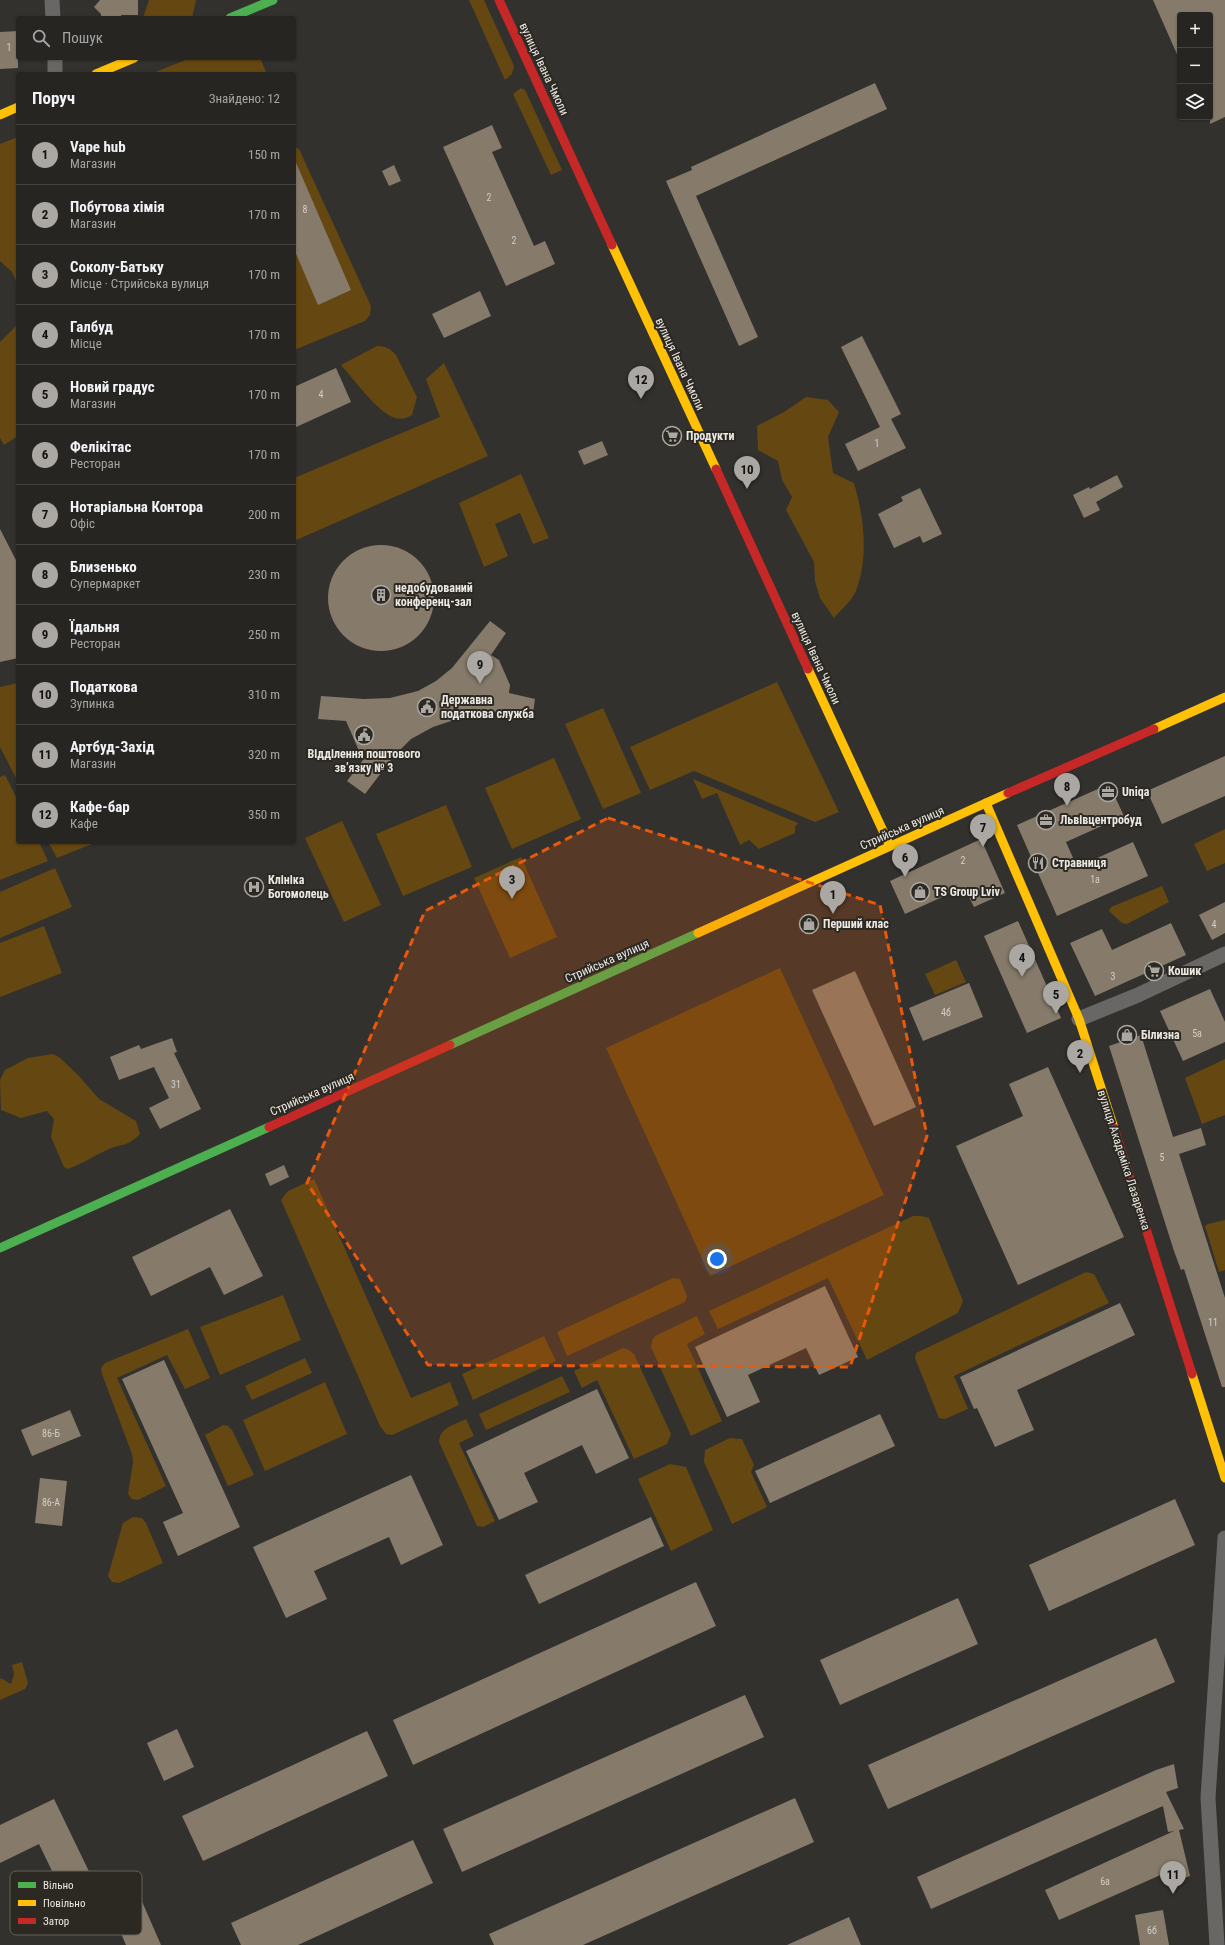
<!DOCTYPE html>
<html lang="uk">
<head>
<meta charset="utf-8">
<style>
  :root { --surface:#262522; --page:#2e2d2a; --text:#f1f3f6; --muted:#a4a5a5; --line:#424240; --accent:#aba8a4 }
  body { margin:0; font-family:"Roboto Condensed",sans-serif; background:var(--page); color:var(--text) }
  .controls { position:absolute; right:12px; top:12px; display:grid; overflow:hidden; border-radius:4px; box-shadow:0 1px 3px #0004 }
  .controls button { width:36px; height:36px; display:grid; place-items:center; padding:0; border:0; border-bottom:1px solid var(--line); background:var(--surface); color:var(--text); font:20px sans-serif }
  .you { position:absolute; left:717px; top:1259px; width:14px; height:14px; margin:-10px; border:3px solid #fff; border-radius:50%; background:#1a73e8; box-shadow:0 0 0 6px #1a73e833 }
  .badge { display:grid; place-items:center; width:26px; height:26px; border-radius:50%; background:var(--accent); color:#111; font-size:13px; font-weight:700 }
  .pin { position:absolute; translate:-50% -33px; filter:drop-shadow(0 1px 2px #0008) }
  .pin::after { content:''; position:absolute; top:21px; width:14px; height:12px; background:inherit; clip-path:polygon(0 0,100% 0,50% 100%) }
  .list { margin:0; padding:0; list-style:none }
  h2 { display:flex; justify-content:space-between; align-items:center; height:52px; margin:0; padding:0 16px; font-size:17px }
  h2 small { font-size:13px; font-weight:400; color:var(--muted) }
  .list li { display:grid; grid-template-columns:26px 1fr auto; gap:12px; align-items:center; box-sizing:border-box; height:60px; padding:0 16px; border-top:1px solid var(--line) }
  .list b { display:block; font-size:15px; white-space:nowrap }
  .list p { margin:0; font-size:13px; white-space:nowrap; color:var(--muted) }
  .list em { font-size:13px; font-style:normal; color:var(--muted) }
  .icon { flex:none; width:22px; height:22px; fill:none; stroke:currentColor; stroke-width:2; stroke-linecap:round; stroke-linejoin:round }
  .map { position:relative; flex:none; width:1225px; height:1945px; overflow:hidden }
  .search { position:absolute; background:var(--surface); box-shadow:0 1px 3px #0004; left:16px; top:16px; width:280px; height:44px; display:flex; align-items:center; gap:10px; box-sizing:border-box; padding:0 14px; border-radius:4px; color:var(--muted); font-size:15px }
  .panel { position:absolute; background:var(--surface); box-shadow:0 1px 3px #0004; left:16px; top:72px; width:280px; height:772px; border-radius:4px }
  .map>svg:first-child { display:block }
  .green { fill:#644711 }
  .building { fill:#867b6a }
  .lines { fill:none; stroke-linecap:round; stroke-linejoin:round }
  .street { stroke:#696766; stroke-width:15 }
  .fast { stroke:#4caf50; stroke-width:9 }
  .slow { stroke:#ffc107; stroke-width:9 }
  .jam { stroke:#c62828; stroke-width:9 }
  .marked { fill:#e8590c; fill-opacity:0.2; stroke:#e8590c; stroke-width:3; stroke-dasharray:8 5; stroke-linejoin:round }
  .labels { text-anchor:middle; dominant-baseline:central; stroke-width:4; stroke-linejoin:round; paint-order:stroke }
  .number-label { font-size:10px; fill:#d2cdc6 }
  .street-label { font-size:12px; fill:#ebe8e4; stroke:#2c2822 }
  .poi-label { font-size:12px; font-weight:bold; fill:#ebe8e4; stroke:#2c2822; text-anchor:start }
  .key { fill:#2c2822; stroke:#65625c; stroke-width:1 }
  .key-label { font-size:11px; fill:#ebe8e4 }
</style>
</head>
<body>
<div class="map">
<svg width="1225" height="1945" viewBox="0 0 1225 1945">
  <rect width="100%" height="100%" fill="#33312e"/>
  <g class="green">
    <polygon points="149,0 196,0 192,18 143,18"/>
    <polygon points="469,0 484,0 514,66 512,74 505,80"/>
    <polygon points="190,58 260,58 267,74 151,74"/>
    <polygon points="521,88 525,90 562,170 551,175 513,94"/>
    <polygon points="18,137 18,285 12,272 0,261 0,144"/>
    <polygon points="294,147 299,149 371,306 370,315 365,321 294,350"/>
    <polygon points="18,324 18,436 4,445 0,438 0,342"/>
    <path d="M 377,346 C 385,346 390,348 396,355 L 417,397 L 412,415 C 407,418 401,420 395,418 C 378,413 353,378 341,365 Z"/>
    <polygon points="444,363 488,456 294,541 294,478 440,417 426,379"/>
    <path d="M 806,397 L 828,400 L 839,412 L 828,437 L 833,473 L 854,483 C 864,518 869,556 856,591 C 852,600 841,610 834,618 L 820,598 L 815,581 L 814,562 L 786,510 L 792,497 L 782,480 L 778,461 L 758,450 L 757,426 L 784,412 Z"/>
    <polygon points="521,474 549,538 533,544 520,513 495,524 508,556 484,567 459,503"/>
    <polygon points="777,682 839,812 815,822 694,771 650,790 630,747"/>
    <polygon points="18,683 18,782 0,747 0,687"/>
    <polygon points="603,708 641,793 603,809 565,724"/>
    <polygon points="554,758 581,819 512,849 485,788"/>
    <polygon points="5,775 18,801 18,842 39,842 48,861 0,880 0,777"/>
    <polygon points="693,779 798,823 795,827 795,833 759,849 749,840 740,845 717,793 702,799"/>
    <polygon points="446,805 472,867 403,896 376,834"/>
    <polygon points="342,821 381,905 344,922 305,838"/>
    <polygon points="1225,829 1225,863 1207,871 1194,844"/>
    <polygon points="48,842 97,842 57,858"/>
    <polygon points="521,857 557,937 510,958 474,878"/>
    <polygon points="55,868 72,907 0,938 0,892"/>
    <polygon points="1162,886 1169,902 1127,924 1122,923 1109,911 1111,907"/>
    <polygon points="44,926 62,973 0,997 0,943"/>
    <polygon points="956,960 966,982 935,995 925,974"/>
    <polygon points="780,968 884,1195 710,1276 606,1048"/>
    <path d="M 53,1054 L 59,1057 L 78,1075 L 99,1099 L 136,1121 L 140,1134 C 126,1148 122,1143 107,1150 C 94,1156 82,1164 68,1169 L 64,1167 L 51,1137 L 54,1119 L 47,1111 L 21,1118 L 1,1110 L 0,1080 L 5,1070 L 28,1058 Z"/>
    <polygon points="1225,1059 1225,1115 1202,1124 1185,1078"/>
    <polygon points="314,1179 411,1398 450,1382 459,1405 392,1435 386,1434 380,1426 281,1200 288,1191"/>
    <polygon points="913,1216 921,1216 929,1218 963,1301 958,1313 867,1360 828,1278 718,1329 709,1311"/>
    <polygon points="1225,1220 1225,1270 1219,1272 1205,1226 1208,1224"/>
    <polygon points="1086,1272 1094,1274 1109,1303 954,1376 968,1409 945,1419 939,1418 915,1358 916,1353"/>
    <polygon points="673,1278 680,1279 687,1296 685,1302 567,1356 557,1332"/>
    <polygon points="283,1295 301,1340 220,1375 200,1327"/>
    <polygon points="697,1316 705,1334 687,1344 722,1421 691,1436 651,1347 652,1341 655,1336"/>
    <polygon points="188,1329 210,1378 185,1389 167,1355 117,1378 166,1486 138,1500 132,1499 128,1494 133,1462 132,1454 102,1374 101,1368 105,1363"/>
    <polygon points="544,1336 556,1361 473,1400 462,1374"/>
    <polygon points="623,1348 629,1350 634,1354 671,1434 667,1444 634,1459 597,1380 582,1388 574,1371"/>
    <polygon points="305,1358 312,1373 252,1400 245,1386"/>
    <polygon points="562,1376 570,1392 486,1430 479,1414"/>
    <polygon points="325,1382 347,1434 265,1471 243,1420"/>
    <path d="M 466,1419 L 474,1436 L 459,1443 L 495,1521 L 483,1527 L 477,1526 L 439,1442 C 440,1427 454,1425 466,1419 Z"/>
    <polygon points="223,1425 228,1426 232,1430 254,1475 228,1486 205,1435"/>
    <polygon points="730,1438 742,1439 754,1465 751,1472 767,1507 732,1524 704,1462 705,1450"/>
    <polygon points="670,1464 686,1467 713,1530 671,1551 638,1479"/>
    <polygon points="133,1517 142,1518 146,1523 163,1563 119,1583 112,1582 108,1576 123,1523"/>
    <polygon points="22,1662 28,1683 25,1689 0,1700 0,1680 1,1678 11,1684 14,1674 12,1665"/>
  </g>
  <g class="building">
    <polygon points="100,0 138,0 138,15 121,15 121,18 101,18 101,14 94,7"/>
    <polygon points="1153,0 1225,0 1225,117 1210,124 1210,15 1180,15 1180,61"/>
    <polygon points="18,31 18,68 0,69 0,32"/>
    <polygon points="875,83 887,109 696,196 758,337 739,346 666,181 692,170 691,167"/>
    <polygon points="492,125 502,148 492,152 534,246 545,241 555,264 506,286 443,147"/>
    <polygon points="294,158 351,290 318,305 294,249"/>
    <polygon points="394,165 401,181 389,186 382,171"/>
    <polygon points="480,291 491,316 444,338 432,314"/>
    <polygon points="862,336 901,414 891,419 906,448 858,471 845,444 880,427 841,347"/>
    <polygon points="336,368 351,402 294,428 294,387"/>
    <polygon points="602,441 608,455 584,465 578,451"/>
    <polygon points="1117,475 1123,487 1096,502 1100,510 1084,518 1073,495 1089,487 1090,489"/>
    <polygon points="920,488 942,534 923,543 920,536 894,548 878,514 903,501 901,497"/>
    <polygon points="0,529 18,564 18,658 0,662"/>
    <circle cx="381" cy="598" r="53"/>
    <polygon points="490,621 506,633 491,655 499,660 510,685 509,693 535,699 532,720 476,716 454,720 433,727 411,739 394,756 365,794 347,781 363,760 346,721 318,719 321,696 364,699 390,698 418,691 436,681 452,668"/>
    <polygon points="1225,756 1225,796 1162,824 1147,791"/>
    <polygon points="1109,784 1124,816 1066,842 1077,867 1133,842 1148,876 1057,916 1017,825"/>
    <polygon points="981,839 1005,893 974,907 964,887 905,914 890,881"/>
    <polygon points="1225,902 1225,933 1212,940 1199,915"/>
    <polygon points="1018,921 1061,1018 1027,1033 984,936"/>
    <polygon points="1171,923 1186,955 1095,996 1070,943 1102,929 1112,950"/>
    <polygon points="855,971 916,1107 874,1126 812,990"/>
    <polygon points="969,983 983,1017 923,1041 909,1008"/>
    <polygon points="1210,989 1225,1022 1225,1042 1183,1061 1160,1011"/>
    <polygon points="1141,1035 1173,1137 1201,1128 1206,1145 1179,1154 1225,1298 1225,1387 1222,1387 1184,1269 1181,1270 1174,1251 1109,1046"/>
    <polygon points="172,1038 177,1052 174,1053 201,1109 160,1129 149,1108 169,1098 154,1067 119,1080 110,1057 139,1045 141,1049"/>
    <polygon points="1048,1067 1124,1237 1018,1285 956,1146 1023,1116 1009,1084"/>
    <polygon points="284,1165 289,1177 270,1186 265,1174"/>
    <polygon points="230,1209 263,1276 224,1295 210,1267 151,1296 132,1257"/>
    <polygon points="825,1286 858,1357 819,1375 806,1348 748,1375 760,1402 727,1417 695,1347"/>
    <polygon points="1120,1303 1135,1335 1017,1390 1034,1430 995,1447 977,1408 974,1409 960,1377"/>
    <polygon points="164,1360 240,1527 178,1556 163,1522 183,1513 122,1379"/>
    <polygon points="597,1389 629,1458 596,1474 582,1445 524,1473 538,1502 499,1520 466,1451"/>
    <polygon points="70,1410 81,1436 32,1456 21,1430"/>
    <polygon points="880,1414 895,1446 770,1503 755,1471"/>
    <polygon points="411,1475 443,1545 401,1565 389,1537 314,1571 327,1599 286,1618 253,1547"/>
    <polygon points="40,1478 67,1481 62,1526 35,1523"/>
    <polygon points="1175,1499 1195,1545 1049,1611 1029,1565"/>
    <polygon points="651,1517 664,1546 539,1604 525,1575"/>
    <polygon points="696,1582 716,1626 413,1765 393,1720"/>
    <polygon points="958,1598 978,1644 840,1705 820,1660"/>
    <polygon points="1156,1638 1175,1682 888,1809 868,1765"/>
    <polygon points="745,1695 764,1737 462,1872 443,1829"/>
    <polygon points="177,1729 194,1767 164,1781 147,1743"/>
    <polygon points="367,1731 388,1776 203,1861 182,1816"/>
    <polygon points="1174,1764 1178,1788 1166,1792 1184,1829 1179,1830 1190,1876 1178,1880 1174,1869 1059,1920 1045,1890 1174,1831 1168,1832 1163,1806 931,1909 917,1877 1156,1770"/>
    <polygon points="795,1798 814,1842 583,1945 494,1945 489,1934"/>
    <polygon points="54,1799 96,1886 66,1900 39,1844 0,1863 0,1825"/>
    <polygon points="413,1840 433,1883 298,1945 241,1945 231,1923"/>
    <polygon points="133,1881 161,1945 126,1945 104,1894"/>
    <polygon points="1163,1910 1169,1945 1140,1945 1135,1915"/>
    <polygon points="849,1917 861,1945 787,1945"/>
  </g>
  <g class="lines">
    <g class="street">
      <polyline points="52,0 53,18"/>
      <polyline points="55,58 55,74"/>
      <polyline points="1079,1019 1138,995 1225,954"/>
      <polyline points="1217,1945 1208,1798 1225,1538"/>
    </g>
    <g class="fast">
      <polyline points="230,18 273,0"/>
      <polyline points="450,1045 698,933"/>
      <polyline points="0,1248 269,1127"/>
    </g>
    <g class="slow">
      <polyline points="96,74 134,58"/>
      <polyline points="0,115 18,107"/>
      <polyline points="612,245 716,469"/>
      <polyline points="808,669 890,846"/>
      <polyline points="1154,729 1225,697"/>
      <polyline points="986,803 1079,1019 1114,1128"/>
      <polyline points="698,933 1008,793"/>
      <polyline points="1192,1374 1225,1478"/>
    </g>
    <g class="jam">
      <polyline points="499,0 612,245"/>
      <polyline points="716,469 808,669"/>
      <polyline points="1008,793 1154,729"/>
      <polyline points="269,1127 450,1045"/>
      <polyline points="1114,1128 1192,1374"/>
    </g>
  </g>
  <path class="marked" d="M 608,818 L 880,905 L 927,1136 L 850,1367 L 428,1365 L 307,1183 L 425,911 Z"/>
  <defs>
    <g id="supermarket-ring" transform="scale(1)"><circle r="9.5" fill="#2c2822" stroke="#aba8a4" stroke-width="1.5"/><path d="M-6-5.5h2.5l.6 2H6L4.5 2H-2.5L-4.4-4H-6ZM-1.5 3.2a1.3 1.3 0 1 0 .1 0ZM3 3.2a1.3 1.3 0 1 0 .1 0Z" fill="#aba8a4"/></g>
    <g id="building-ring" transform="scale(1)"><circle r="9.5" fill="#2c2822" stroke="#aba8a4" stroke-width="1.5"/><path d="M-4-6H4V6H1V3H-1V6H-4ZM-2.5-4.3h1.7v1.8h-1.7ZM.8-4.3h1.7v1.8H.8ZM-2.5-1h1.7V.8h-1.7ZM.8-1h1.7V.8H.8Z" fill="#aba8a4"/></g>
    <g id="civic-ring" transform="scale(1)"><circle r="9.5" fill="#2c2822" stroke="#aba8a4" stroke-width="1.5"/><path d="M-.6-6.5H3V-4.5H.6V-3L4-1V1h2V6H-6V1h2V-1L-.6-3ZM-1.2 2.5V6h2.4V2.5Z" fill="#aba8a4"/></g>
    <g id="office-ring" transform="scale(1)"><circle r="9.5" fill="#2c2822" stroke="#aba8a4" stroke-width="1.5"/><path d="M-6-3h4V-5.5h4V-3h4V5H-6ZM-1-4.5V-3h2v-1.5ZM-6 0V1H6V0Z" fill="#aba8a4"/></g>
    <g id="restaurant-ring" transform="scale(1)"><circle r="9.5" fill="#2c2822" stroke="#aba8a4" stroke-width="1.5"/><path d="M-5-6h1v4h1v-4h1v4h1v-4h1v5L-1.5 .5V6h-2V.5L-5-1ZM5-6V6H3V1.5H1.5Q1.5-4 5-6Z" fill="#aba8a4"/></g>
    <g id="hospital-ring" transform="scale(1)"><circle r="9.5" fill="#2c2822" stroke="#aba8a4" stroke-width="1.5"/><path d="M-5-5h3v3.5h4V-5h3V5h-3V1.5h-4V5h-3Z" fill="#aba8a4"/></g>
    <g id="shop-ring" transform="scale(1)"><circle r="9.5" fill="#2c2822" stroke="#aba8a4" stroke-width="1.5"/><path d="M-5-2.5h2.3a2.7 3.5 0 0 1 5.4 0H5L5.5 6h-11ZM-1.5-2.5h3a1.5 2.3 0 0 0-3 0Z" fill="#aba8a4"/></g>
  </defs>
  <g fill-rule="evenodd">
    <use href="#supermarket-ring" x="672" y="436"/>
    <use href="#building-ring" x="381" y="595"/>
    <use href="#civic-ring" x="427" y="707"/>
    <use href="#civic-ring" x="364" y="735"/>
    <use href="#office-ring" x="1108" y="792"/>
    <use href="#office-ring" x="1046" y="820"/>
    <use href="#restaurant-ring" x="1038" y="863"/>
    <use href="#hospital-ring" x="254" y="887"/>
    <use href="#shop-ring" x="920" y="892"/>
    <use href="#shop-ring" x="809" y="924"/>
    <use href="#supermarket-ring" x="1154" y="971"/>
    <use href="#shop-ring" x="1127" y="1035"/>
  </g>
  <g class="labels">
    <g class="number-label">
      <text x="9" y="47">1</text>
      <text x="489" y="197">2</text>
      <text x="305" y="209">8</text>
      <text x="514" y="240">2</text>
      <text x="321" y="394">4</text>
      <text x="877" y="443">1</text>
      <text x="963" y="860">2</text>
      <text x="1095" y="879">1а</text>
      <text x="1214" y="924">4</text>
      <text x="1113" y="976">3</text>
      <text x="946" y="1012">4б</text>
      <text x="1197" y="1033">5а</text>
      <text x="176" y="1084">31</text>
      <text x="1162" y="1157">5</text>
      <text x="1213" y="1322">11</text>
      <text x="51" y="1433">86-Б</text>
      <text x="51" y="1502">86-А</text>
      <text x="1105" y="1881">6а</text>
      <text x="1152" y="1930">6б</text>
    </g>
    <g class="street-label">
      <text transform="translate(544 69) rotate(65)">вулиця Івана Чмоли</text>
      <text transform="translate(680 364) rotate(65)">вулиця Івана Чмоли</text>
      <text transform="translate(816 658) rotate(65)">вулиця Івана Чмоли</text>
      <text transform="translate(902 828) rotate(-24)">Стрийська вулиця</text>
      <text transform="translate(607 961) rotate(-24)">Стрийська вулиця</text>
      <text transform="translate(312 1094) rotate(-24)">Стрийська вулиця</text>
      <text transform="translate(1124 1160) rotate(72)">вулиця Академіка Лазаренка</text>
    </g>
    <g class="poi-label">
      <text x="686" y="436">Продукти</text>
      <text x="395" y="588">недобудований<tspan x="395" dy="14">конференц-зал</tspan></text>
      <text x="441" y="700">Державна<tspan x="441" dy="14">податкова служба</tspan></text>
      <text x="364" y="754" text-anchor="middle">Відділення поштового<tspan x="364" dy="14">зв’язку № 3</tspan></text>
      <text x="1122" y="792">Uniqa</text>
      <text x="1060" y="820">Львівцентробуд</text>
      <text x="1052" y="863">Стравниця</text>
      <text x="268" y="880">Клініка<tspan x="268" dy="14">Богомолець</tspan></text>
      <text x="934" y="892">TS Group Lviv</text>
      <text x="823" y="924">Перший клас</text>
      <text x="1168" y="971">Кошик</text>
      <text x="1141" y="1035">Білизна</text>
    </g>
  </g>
  <rect x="10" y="1871" width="132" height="64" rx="6" class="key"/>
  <rect x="18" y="1882" width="18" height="6" fill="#4caf50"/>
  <rect x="18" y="1900" width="18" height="6" fill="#ffc107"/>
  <rect x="18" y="1918" width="18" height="6" fill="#c62828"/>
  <g class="key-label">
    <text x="43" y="1889">Вільно</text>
    <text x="43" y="1907">Повільно</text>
    <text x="43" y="1925">Затор</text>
  </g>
</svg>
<div class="controls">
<button>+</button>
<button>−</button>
<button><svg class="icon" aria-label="layers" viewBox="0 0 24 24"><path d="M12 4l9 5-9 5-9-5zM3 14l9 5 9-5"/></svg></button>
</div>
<div class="you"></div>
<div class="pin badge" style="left:833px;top:914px">1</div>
<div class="pin badge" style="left:1080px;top:1073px">2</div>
<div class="pin badge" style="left:512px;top:899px">3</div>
<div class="pin badge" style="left:1022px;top:977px">4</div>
<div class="pin badge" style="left:1056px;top:1014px">5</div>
<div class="pin badge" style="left:905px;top:877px">6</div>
<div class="pin badge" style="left:983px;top:847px">7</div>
<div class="pin badge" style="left:1067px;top:806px">8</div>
<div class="pin badge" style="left:480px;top:684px">9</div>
<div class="pin badge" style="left:747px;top:489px">10</div>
<div class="pin badge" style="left:1173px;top:1894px">11</div>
<div class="pin badge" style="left:641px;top:399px">12</div>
<div class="search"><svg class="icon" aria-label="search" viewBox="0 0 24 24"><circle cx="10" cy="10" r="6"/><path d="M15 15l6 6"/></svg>Пошук</div>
<section class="panel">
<h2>Поруч<small>Знайдено: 12</small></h2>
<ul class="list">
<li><span class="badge">1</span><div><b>Vape hub</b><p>Магазин</p></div><em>150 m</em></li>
<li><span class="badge">2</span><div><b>Побутова хімія</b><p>Магазин</p></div><em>170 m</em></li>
<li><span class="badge">3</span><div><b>Соколу-Батьку</b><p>Місце · Стрийська вулиця</p></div><em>170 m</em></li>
<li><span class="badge">4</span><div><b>Галбуд</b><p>Місце</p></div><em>170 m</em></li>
<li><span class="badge">5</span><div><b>Новий градус</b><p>Магазин</p></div><em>170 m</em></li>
<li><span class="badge">6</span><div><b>Фелікітас</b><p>Ресторан</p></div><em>170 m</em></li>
<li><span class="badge">7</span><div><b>Нотаріальна Контора</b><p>Офіс</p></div><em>200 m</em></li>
<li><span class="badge">8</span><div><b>Близенько</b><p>Супермаркет</p></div><em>230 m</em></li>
<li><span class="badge">9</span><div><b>Їдальня</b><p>Ресторан</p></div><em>250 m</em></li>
<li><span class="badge">10</span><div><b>Податкова</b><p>Зупинка</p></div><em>310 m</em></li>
<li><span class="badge">11</span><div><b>Артбуд-Захід</b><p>Магазин</p></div><em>320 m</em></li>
<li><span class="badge">12</span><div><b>Кафе-бар</b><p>Кафе</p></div><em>350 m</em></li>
</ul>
</section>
</div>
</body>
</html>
